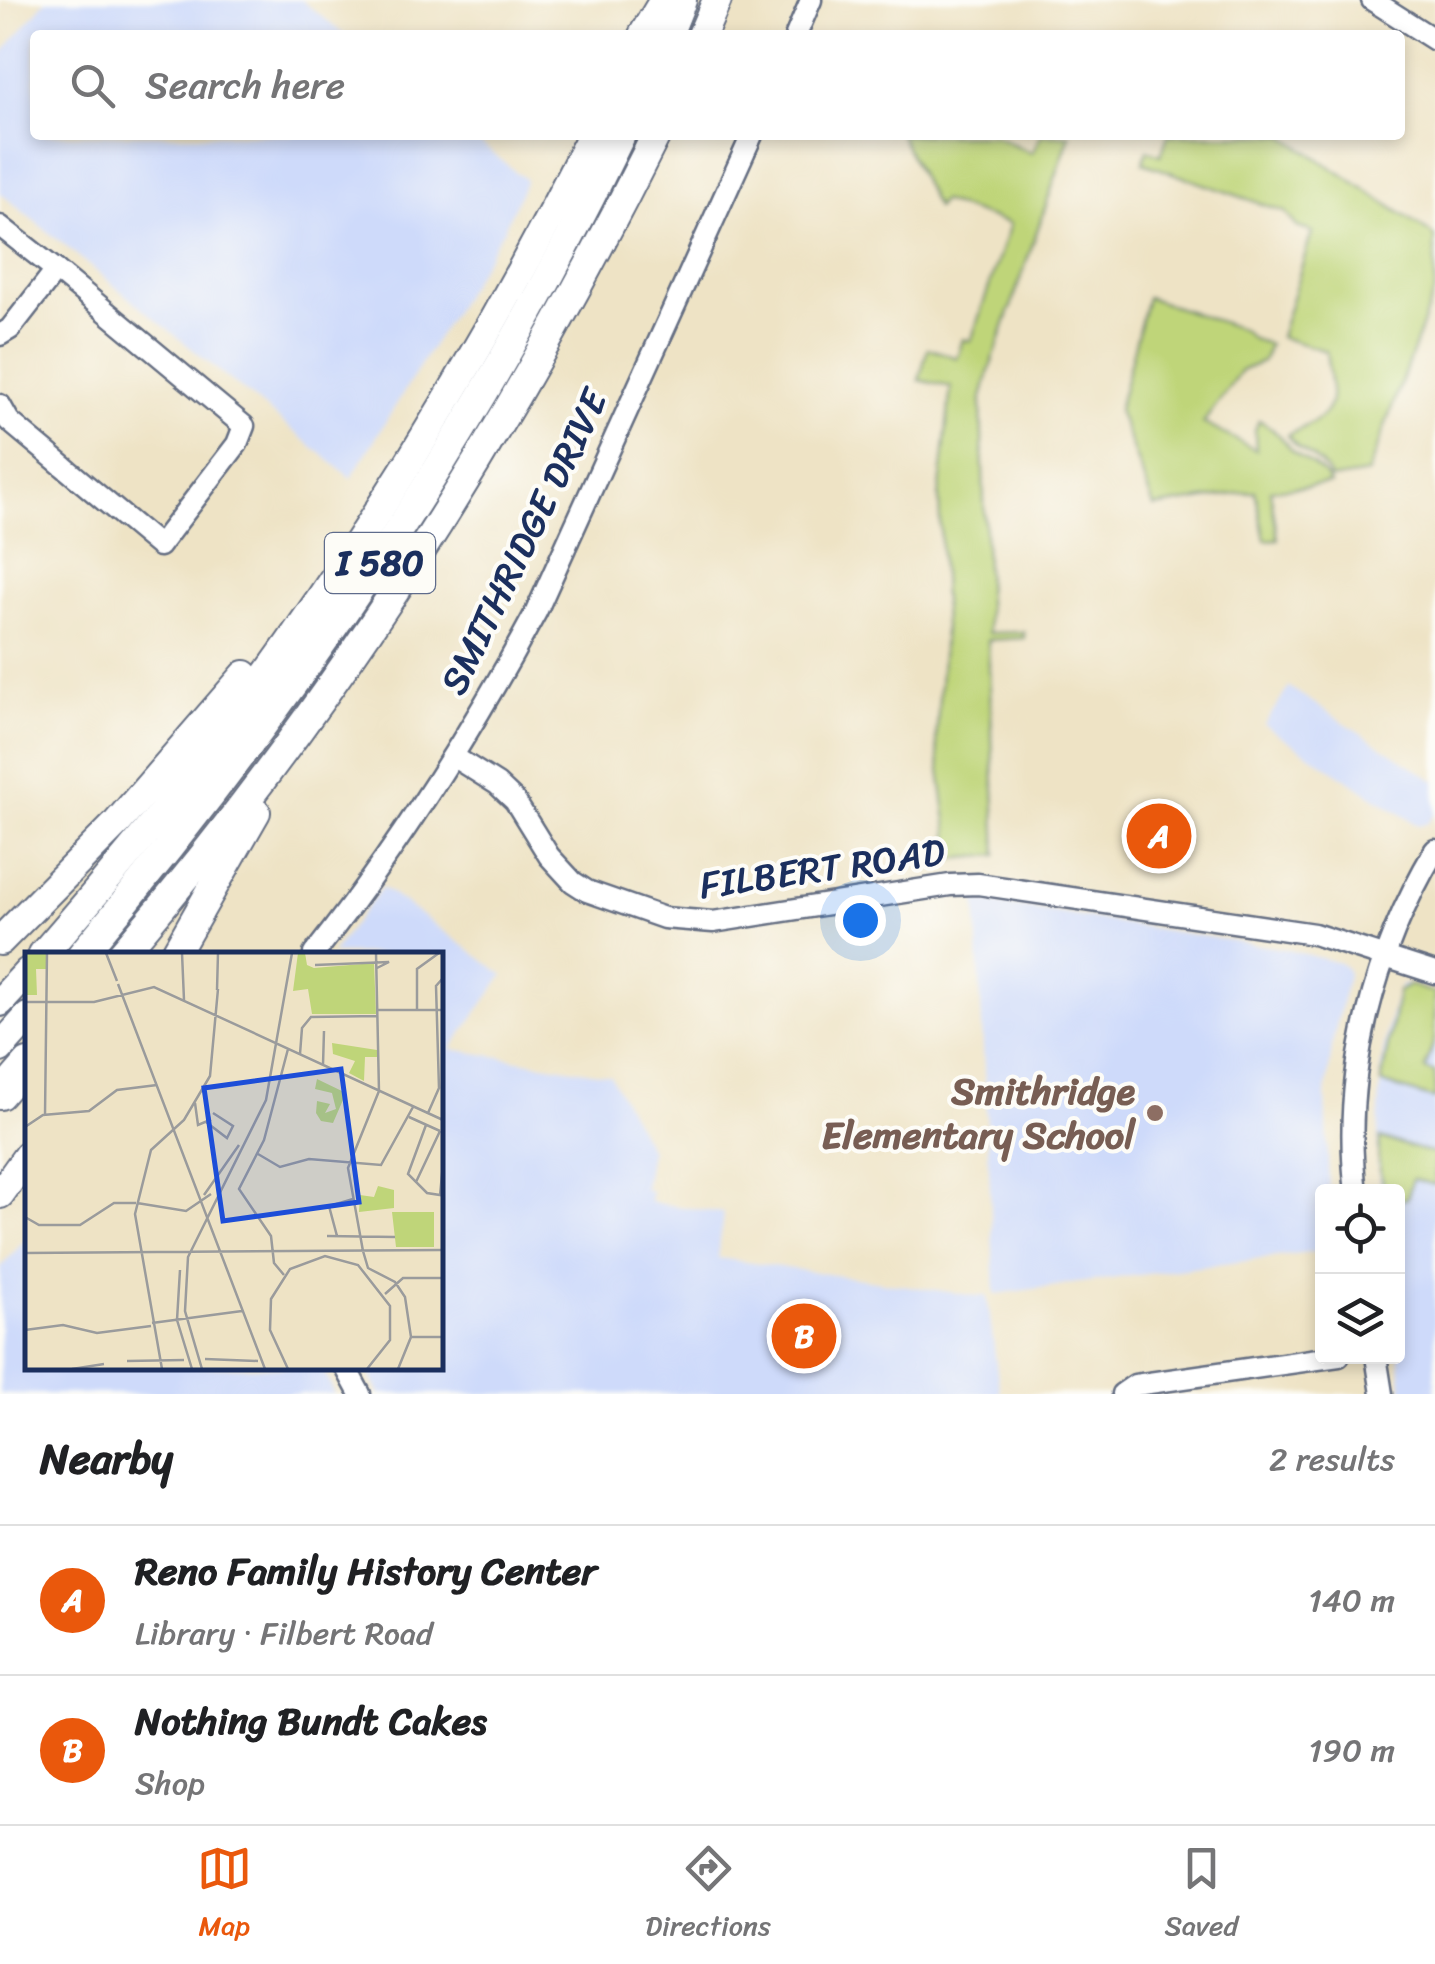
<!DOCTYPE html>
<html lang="en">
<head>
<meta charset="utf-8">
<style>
  :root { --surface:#fff; --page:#f6f6f6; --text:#202124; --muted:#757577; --line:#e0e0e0; --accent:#ea580c }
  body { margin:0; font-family:Sriracha,sans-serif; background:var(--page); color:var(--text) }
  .controls { position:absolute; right:30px; bottom:30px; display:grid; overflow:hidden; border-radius:10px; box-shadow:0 5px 15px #0003 }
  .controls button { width:90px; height:90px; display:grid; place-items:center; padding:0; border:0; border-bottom:2px solid var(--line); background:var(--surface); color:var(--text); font:50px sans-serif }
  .you { position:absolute; left:860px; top:920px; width:35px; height:35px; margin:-25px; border:8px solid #fff; border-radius:50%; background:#1a73e8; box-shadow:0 0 0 15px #1a73e833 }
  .badge { display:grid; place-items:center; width:65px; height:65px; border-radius:50%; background:var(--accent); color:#fff; font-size:32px; font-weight:700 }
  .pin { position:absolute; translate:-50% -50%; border:5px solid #fff; box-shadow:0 2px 10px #0006 }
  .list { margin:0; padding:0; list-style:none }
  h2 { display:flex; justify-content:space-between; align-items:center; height:130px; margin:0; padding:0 40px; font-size:42px }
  h2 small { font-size:32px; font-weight:400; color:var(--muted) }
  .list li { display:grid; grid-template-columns:65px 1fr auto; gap:30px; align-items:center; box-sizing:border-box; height:150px; padding:0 40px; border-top:2px solid var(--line) }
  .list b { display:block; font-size:38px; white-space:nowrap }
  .list p { margin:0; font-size:32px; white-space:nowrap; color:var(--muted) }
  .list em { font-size:32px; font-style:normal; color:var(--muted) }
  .icon { flex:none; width:55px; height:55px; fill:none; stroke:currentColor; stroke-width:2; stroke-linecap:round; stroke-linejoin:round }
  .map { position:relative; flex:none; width:1435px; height:1394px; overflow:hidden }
  .search { position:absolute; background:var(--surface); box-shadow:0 5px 15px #0003; left:30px; right:30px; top:30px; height:110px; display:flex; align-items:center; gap:25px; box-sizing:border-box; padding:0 35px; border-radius:10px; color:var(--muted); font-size:38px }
  .sheet { height:430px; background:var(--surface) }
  nav { display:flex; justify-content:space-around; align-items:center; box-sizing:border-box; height:140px; border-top:2px solid var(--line); background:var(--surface); font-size:28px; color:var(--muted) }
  nav a { display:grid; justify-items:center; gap:5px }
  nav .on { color:var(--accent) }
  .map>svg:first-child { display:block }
  .built { fill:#cedafa }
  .green { fill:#bfd579; stroke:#6d826c; stroke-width:2.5 }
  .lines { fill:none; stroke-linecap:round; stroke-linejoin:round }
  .minor-casing { stroke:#656e82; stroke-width:25 }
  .highway-casing { stroke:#656e82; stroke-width:32 }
  .minor { stroke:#fff; stroke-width:20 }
  .highway { stroke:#fff; stroke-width:28 }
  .education-dot { fill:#8d6e63; stroke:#fdfcf7; stroke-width:4 }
  .labels { text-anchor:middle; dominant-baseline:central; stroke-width:8; stroke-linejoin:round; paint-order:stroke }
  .shield { fill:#fdfcf7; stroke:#5f6c8c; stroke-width:2.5 }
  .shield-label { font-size:35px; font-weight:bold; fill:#1b2f5e }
  .street-label { font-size:38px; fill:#1b2f5e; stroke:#fdfcf7 }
  .education-label { font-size:38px; font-weight:bold; fill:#785e54; stroke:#fdfcf7; text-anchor:end }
  .inset-road { fill:none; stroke:#9a9b9c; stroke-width:2.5 }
  .view { fill:#1d4ed8; fill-opacity:0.15; stroke:#1d4ed8; stroke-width:5 }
  .inset-edge { fill:none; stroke:#1b2f5e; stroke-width:5 }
</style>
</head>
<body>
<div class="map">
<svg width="1435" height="1394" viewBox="0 0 1435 1394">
  <rect width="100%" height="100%" fill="#fdfcf7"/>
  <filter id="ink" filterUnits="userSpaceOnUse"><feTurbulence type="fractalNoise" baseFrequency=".01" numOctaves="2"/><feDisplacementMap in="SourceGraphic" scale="20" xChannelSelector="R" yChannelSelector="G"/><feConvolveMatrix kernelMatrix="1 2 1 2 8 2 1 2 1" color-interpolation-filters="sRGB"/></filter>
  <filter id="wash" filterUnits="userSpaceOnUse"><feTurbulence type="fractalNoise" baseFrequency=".0048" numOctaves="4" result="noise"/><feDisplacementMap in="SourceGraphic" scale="40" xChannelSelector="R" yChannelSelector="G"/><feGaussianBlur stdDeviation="2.25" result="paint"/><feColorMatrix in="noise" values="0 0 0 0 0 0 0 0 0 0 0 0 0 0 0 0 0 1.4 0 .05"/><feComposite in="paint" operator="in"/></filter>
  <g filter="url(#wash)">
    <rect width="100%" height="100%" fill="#eee3c5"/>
    <g class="built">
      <polygon points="46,0 301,0 345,35 35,35 35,135 470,135 526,180 504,229 351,478 0,193 0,56"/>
      <polygon points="1289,687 1435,781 1435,813 1428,823 1419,826 1264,725"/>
      <polygon points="382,887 504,975 451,1049 610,1075 650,1150 644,1189 651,1191 649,1202 723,1213 718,1258 976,1296 987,1295 1000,1394 380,1394 365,1367 440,1366 440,954 331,954"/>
      <polygon points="976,900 1284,949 1340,963 1346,968 1348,974 1333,1040 1326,1094 1329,1191 1322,1192 1322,1251 995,1294"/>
      <polygon points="1410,984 1435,992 1435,1394 1403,1394 1398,1344 1398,1192 1380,1192 1377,1159 1381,1065 1388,1026 1397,990 1402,985"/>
      <polygon points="27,1238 28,1366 321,1367 335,1394 0,1394 0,1268"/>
    </g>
    <g class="green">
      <polygon points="900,135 994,135 1032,153 1041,135 1070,135 989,371 981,402 988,633 1024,632 1024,638 988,640 997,855 952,859 936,741 944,628 939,497 951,387 919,380 928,348 957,358 963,339 971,341 1010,224 941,201 936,208"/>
      <path d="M 1168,135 L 1283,135 L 1435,236 L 1435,290 L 1368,473 L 1330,479 C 1324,458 1298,453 1287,435 C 1342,411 1333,407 1326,351 L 1280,337 L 1312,232 L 1297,227 L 1285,212 L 1143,163 L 1147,150 L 1161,155 Z"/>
      <path d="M 1147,297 L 1241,329 L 1252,339 L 1269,344 L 1263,361 L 1241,371 L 1203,423 L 1256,450 L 1255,430 L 1259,420 C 1272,427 1279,436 1288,446 C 1301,462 1321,464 1330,484 L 1270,490 L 1278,539 L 1265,540 L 1255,491 L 1154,507 L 1118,410 Z"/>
      <polygon points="1410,985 1435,993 1435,1038 1425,1069 1435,1073 1435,1099 1381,1083 1398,991"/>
      <polygon points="1380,1138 1435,1154 1435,1185 1413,1179 1407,1198 1398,1201 1398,1192 1383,1191 1378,1158"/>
    </g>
  </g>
  <g filter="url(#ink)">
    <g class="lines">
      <g class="minor-casing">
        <g id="minor">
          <polyline points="1372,0 1435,40"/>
          <polyline points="796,35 811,0"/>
          <polyline points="0,226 56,270 10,329 0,335"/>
          <polyline points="0,405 9,421 159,546 237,444 244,426 56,270"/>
          <polyline points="454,757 497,784 515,801 549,856 573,882 587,891 664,918 713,922 950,885 978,884 1314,934 1435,973"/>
          <path d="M 314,954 C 399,846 471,733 536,612 L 752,135"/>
          <path d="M 1356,1192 C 1341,1073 1375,951 1435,850"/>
          <polyline points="1376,1356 1382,1394"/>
          <polyline points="345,1366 360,1394"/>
          <polyline points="1122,1394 1135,1385 1339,1356"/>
        </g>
      </g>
      <g class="highway-casing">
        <g id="highway">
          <polyline points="643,35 664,0"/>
          <polyline points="668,35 682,0"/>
          <polyline points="702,35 717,0"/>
          <polyline points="0,941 117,823 245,675"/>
          <path d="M 43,954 C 108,879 172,804 231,724 C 368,540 489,340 592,135"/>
          <path d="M 82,954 C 295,701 478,434 621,135"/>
          <path d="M 122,954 C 336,705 510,429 656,135"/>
          <polyline points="175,954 256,812"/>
          <polyline points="0,1002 28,972"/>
          <polyline points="0,1048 28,1017"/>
          <polyline points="0,1095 28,1063"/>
          <polyline points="0,1194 28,1155"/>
        </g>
      </g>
      <use href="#minor" class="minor"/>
      <use href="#highway" class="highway"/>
    </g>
  </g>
  <circle class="education-dot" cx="1155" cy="1113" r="10"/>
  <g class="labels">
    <rect class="shield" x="325" y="533" width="110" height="60" rx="8"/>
    <g class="shield-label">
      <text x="380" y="563">I 580</text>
    </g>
    <g class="street-label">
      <text transform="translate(524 542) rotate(-64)">SMITHRIDGE DRIVE</text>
      <text transform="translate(822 869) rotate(-8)">FILBERT ROAD</text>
    </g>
    <g class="education-label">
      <text x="1135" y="1091">Smithridge<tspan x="1135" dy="44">Elementary School</tspan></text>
    </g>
  </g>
  <g transform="translate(25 952)">
    <rect width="418" height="418" fill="#eee3c5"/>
    <path d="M 0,1 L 21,1 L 21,17 L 11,17 L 12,43 L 0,43 ZM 273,1 L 280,1 L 282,13 L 289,16 L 349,11 L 351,62 L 287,62 L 283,37 L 268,39 ZM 307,91 L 352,98 L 352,105 L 340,105 L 339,129 L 324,121 L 330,109 L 308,102 ZM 292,127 L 321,141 L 308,171 L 296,169 L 291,161 L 292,149 L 305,152 L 300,161 L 311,157 L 307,141 L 290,137 ZM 353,234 L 369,238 L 369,256 L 334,260 L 335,243 L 349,245 ZM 367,260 L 409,260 L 409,295 L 371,295 Z" fill="#bfd579"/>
    <path class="inset-road" d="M 81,1 L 92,29M 157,1 L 159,48M 290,13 L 364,10 L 352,16M 93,32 L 240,417M 192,38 L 193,1M 0,50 L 69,50 L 129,35 L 418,168M 353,58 L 418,58M 392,59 L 392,17 L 414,1M 275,102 L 277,76 L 286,65 L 353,64M 298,113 L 299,79M 170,151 L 173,173 L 185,168 L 182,158M 403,161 L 414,136 L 411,34 L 418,26M 20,163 L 22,1M 384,165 L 415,179M 181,170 L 202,186 L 208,174 L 188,161M 401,173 L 383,222 L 402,241 L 415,243 L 418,212M 0,175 L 18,163 L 64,159 L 92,138 L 132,133M 233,202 L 255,215 L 284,207 L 356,213 L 388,155M 391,230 L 415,179M 179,243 L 214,193M 112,251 L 161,259 L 186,242M 0,265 L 14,273 L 55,273 L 89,251 L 111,251M 302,284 L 370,285M 312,284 L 304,254 L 328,247M 338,299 L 323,216 L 354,139 L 351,1M 338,299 L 343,316 L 370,330 L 380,345 L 386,385 L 373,417M 0,301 L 418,298M 259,323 L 249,311 L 246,284 L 214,237 L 239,188 L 263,97M 360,342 L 378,326 L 418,326M 152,368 L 167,417M 152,368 L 155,318M 127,371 L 217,359M 0,378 L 38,373 L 72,381 L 126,374M 386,385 L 418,385M 180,407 L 233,409M 102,409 L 159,408M 47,417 L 79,412M 137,417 L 110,262 L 126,198 L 159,168 L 185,124 L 193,37M 177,417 L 160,359 L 163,305 L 241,148 L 267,1M 263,417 L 245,378 L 246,347 L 265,317 L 300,304 L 333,313 L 365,354 L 365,388 L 342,417"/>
    <path class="view" d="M 316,117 L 334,250 L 198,269 L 179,136 Z"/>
    <rect width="418" height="418" class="inset-edge"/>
  </g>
</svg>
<div class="controls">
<button><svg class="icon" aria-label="locate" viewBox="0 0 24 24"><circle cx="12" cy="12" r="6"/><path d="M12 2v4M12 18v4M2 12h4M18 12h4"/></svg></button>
<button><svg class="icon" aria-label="layers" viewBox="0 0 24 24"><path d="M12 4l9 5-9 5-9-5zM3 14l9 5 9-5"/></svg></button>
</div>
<div class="you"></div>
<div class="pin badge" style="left:1159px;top:836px">A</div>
<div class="pin badge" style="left:804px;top:1336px">B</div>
<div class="search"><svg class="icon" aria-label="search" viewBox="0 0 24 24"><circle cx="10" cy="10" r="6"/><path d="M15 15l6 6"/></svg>Search here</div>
</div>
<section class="sheet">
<h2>Nearby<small>2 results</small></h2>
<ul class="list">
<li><span class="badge">A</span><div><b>Reno Family History Center</b><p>Library · Filbert Road</p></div><em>140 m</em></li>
<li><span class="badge">B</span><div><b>Nothing Bundt Cakes</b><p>Shop</p></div><em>190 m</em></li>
</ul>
</section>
<nav>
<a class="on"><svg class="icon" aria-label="map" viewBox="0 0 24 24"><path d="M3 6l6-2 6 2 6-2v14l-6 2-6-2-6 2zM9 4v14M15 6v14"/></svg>Map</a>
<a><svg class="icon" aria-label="directions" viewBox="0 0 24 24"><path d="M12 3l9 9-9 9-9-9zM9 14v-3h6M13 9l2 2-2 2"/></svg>Directions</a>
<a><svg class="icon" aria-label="saved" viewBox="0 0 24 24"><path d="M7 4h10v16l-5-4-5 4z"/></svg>Saved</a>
</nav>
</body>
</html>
